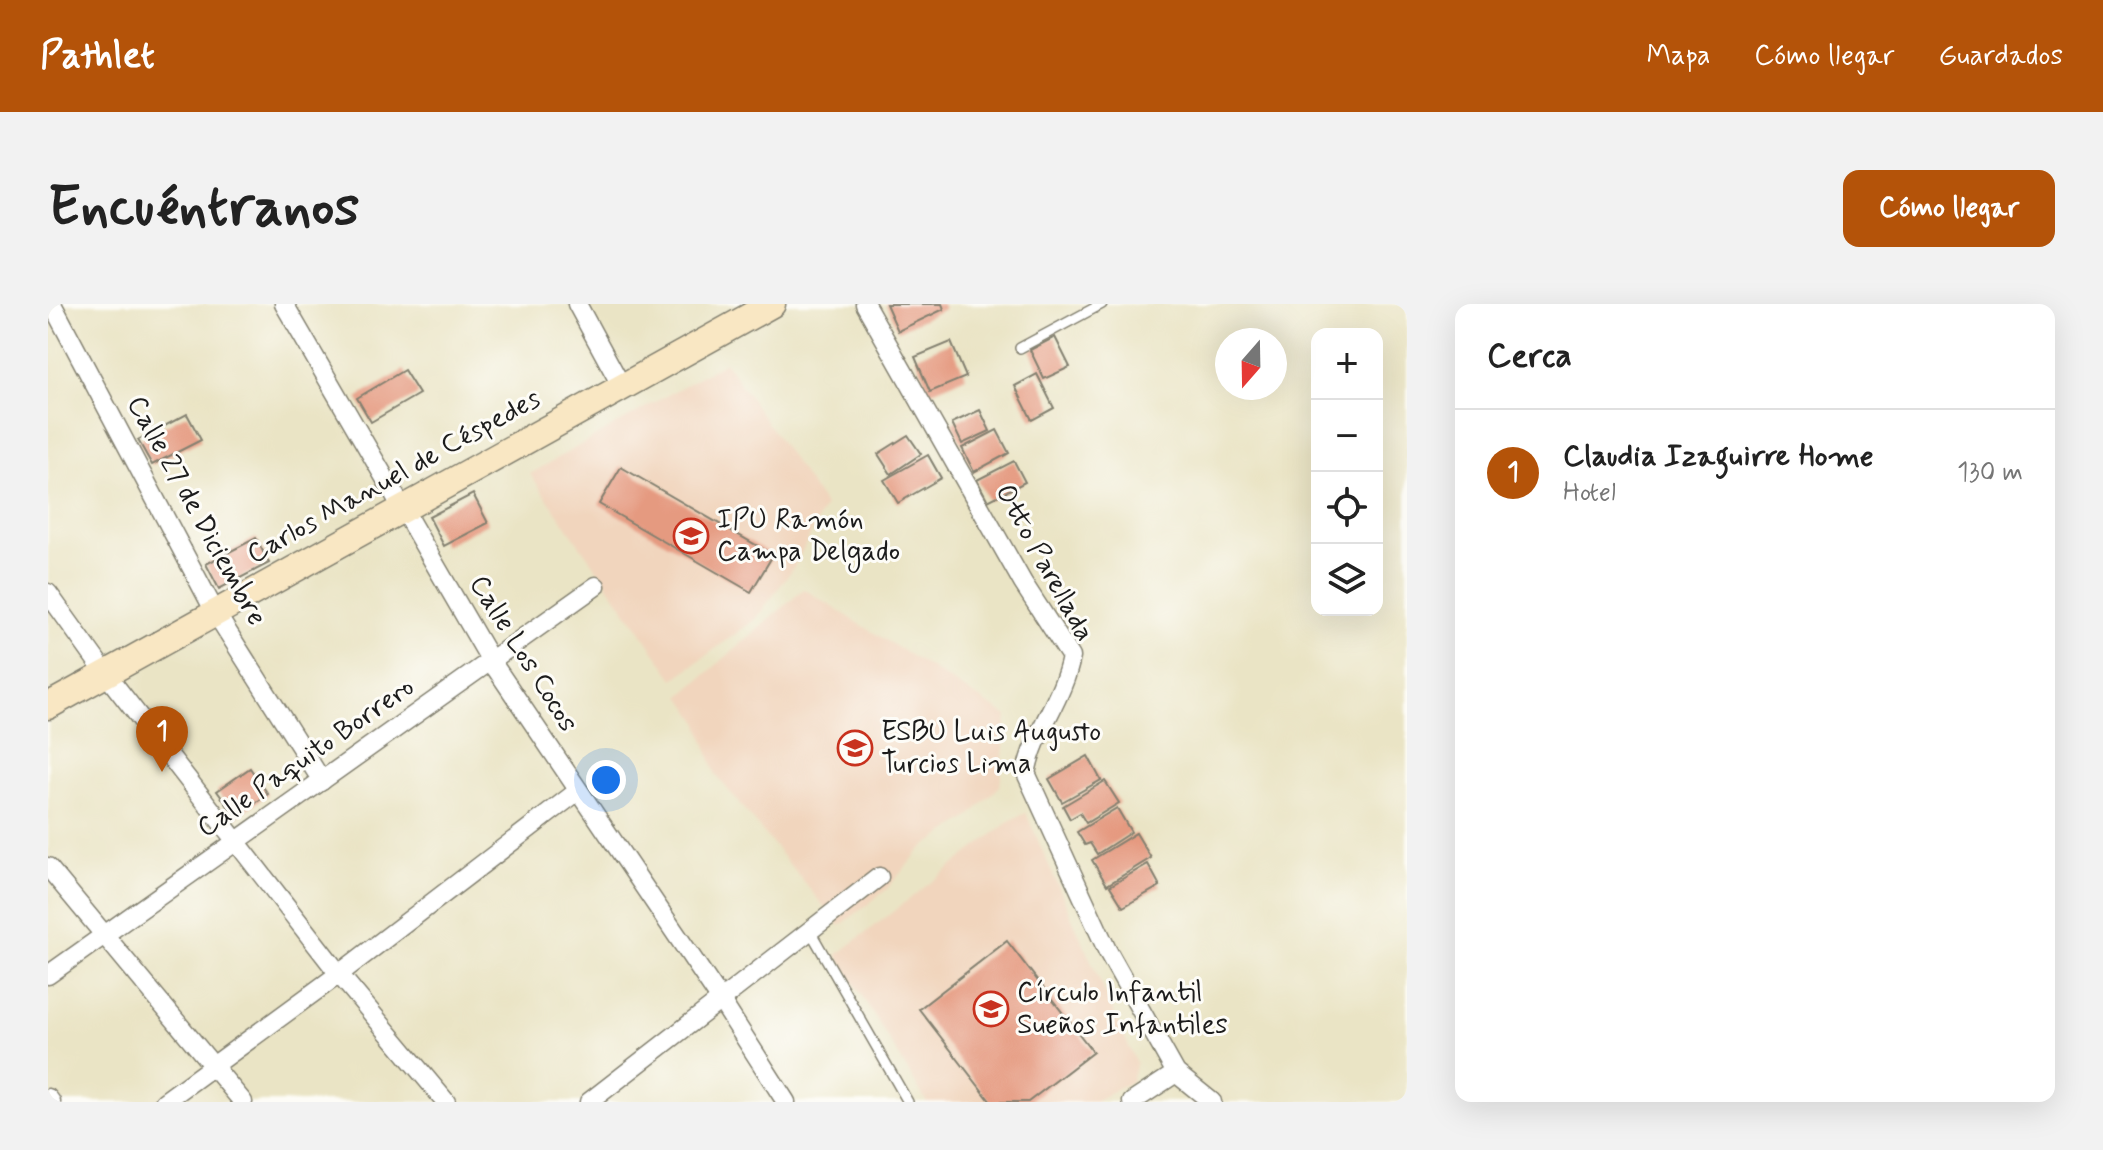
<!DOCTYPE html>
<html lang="es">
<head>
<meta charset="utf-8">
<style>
  :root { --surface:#fff; --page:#f2f2f2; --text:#222; --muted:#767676; --line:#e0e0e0; --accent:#b45309 }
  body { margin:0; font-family:Mynerve,sans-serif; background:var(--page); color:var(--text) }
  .controls { position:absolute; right:24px; top:24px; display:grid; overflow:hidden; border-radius:16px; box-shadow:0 8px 32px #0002 }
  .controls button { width:72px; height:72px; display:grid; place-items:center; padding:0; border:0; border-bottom:2px solid var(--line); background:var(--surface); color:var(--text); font:40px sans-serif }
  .compass { position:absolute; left:1167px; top:24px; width:72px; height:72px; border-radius:50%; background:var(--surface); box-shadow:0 8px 32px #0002; rotate:200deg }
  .you { position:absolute; left:558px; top:476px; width:28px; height:28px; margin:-20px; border:6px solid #fff; border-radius:50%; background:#1a73e8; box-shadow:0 0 0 12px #1a73e833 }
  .badge { display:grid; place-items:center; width:52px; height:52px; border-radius:50%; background:var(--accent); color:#fff; font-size:26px; font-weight:700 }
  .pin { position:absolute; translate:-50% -66px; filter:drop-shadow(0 2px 4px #0008) }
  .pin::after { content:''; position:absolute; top:42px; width:28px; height:24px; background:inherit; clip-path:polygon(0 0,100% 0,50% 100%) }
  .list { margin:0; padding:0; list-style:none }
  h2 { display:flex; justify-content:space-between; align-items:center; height:104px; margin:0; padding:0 32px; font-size:34px }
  h2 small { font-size:26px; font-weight:400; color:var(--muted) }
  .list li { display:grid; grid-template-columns:52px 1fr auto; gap:24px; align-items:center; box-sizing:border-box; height:128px; padding:0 32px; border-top:2px solid var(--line) }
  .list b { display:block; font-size:30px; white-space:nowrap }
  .list p { margin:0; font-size:26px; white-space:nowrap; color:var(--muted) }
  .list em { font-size:26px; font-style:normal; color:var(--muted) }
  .icon { flex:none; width:44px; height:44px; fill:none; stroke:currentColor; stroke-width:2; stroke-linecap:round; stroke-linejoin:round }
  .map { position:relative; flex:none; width:1359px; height:798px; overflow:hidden; border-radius:16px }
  header { display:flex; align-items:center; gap:48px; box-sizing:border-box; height:112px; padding:0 40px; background:var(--accent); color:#fff }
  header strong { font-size:38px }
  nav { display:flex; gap:44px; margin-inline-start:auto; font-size:28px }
  .intro { display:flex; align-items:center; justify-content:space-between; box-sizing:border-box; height:192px; padding:0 48px }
  h1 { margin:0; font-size:56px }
  .button { padding:20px 36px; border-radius:16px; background:var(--accent); color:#fff; font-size:28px; font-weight:700 }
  main { display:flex; gap:48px; padding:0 48px }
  aside { flex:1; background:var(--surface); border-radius:16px; box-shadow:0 8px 32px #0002 }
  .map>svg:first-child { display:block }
  .built { fill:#f1d5bd }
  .building { fill:#e59a80 }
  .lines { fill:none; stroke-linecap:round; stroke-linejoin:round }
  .lane-casing { stroke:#838070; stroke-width:12 }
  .street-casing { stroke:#838070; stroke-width:21 }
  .secondary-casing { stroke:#838070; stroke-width:29 }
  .lane { stroke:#fff; stroke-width:9 }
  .street { stroke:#fff; stroke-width:18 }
  .secondary { stroke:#f9e7c3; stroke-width:26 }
  .labels { text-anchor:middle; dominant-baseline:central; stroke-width:6; stroke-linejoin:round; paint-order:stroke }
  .street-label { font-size:28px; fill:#1c1c1c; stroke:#fdfcf7 }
  .poi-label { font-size:28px; fill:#1c1c1c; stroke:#fdfcf7; text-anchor:start }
</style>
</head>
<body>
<header>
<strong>Pathlet</strong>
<nav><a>Mapa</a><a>Cómo llegar</a><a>Guardados</a></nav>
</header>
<div class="intro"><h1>Encuéntranos</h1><a class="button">Cómo llegar</a></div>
<main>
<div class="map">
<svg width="1359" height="798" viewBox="0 0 1359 798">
  <rect width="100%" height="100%" fill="#fdfcf7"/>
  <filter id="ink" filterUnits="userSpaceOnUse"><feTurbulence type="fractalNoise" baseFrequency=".0125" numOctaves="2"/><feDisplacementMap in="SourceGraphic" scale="16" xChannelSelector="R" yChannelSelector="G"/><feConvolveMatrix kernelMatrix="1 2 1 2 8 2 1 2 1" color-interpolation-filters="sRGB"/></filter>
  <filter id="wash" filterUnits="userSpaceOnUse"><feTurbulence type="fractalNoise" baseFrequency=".006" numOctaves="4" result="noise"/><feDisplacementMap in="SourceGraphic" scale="32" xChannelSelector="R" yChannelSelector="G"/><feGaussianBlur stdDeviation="1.8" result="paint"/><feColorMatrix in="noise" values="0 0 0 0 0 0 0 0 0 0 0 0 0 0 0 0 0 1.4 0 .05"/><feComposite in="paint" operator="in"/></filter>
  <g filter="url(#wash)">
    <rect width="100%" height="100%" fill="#eae4c5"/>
    <g class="built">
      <polygon points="677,58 777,202 746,263 708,315 626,375 482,170"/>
      <polygon points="756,285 959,412 952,482 919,515 873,545 838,586 792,622 668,471 650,417 633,392"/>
      <polygon points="978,509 1088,759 1083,777 1047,798 879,798 789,651 965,515"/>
    </g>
    <g id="blocks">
      <g class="building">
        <polygon points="838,0 894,0 896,5 850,27"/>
        <polygon points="1007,33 1022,63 996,75 982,46"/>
        <polygon points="903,38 918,73 882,88 867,53"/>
        <polygon points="356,66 371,90 323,118 309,94"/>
        <polygon points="989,70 1006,104 984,116 967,82"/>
        <polygon points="932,106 942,127 914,140 904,119"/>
        <polygon points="139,110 153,136 104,161 90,136"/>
        <polygon points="949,126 961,149 926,168 914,144"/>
        <polygon points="860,131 873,150 843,170 830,150"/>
        <polygon points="880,151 893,174 850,199 836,176"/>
        <polygon points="966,157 977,178 940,197 929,176"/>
        <polygon points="573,163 725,251 703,288 551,200"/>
        <polygon points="425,190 440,219 396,242 381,213"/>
        <polygon points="208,234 221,259 171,285 158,260"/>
        <polygon points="1040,452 1053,476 1014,498 1001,475"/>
        <polygon points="202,464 220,490 188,513 169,487"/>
        <polygon points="1057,477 1071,499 1038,519 1032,509 1022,515 1015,502"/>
        <polygon points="1069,504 1083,528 1049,550 1042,539 1037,541 1029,528"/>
        <polygon points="1088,529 1103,554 1059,581 1044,556"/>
        <polygon points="1100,560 1112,582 1075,603 1062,582"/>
        <polygon points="959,637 1045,748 980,798 943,798 871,705"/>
      </g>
    </g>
  </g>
  <g filter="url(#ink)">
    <use href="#blocks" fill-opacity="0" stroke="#838070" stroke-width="2"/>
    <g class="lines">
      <g class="lane-casing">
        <g id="lane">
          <polyline points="972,44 1054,0"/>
          <polyline points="761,625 860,798"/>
        </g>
      </g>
      <g class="street-casing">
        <g id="street">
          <polyline points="4,0 167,308 274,477"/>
          <polyline points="236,0 443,357 672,695 738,798"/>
          <polyline points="529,0 574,83"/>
          <path d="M 817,0 L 975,279 L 1023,353 C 1015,395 986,427 978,469 L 1059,646 L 1128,769 L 1164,798"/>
          <polyline points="0,289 58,370 291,670 398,798"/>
          <polyline points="0,563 195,798"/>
          <polyline points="0,671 548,282"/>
          <polyline points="0,794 3,798"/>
          <polyline points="116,798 291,670 530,487"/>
          <polyline points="541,798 831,573"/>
          <polyline points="1084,798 1128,769"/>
        </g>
      </g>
      <g class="secondary-casing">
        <polyline id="secondary" points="0,402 724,0"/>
      </g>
      <use href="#lane" class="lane"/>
      <use href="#street" class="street"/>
      <use href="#secondary" class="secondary"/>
    </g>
  </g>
  <defs>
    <g id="school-ring" transform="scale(1.8)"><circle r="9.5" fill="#fdfcf7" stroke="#c8321e" stroke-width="1.5"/><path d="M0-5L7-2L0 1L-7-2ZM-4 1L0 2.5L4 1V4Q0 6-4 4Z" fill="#c8321e"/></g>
  </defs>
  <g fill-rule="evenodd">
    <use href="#school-ring" x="643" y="232"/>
    <use href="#school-ring" x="807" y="444"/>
    <use href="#school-ring" x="943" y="705"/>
  </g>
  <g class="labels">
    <g class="street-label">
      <text transform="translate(346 173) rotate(-29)">Carlos Manuel de Céspedes</text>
      <text transform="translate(148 207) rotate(61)">Calle 27 de Diciembre</text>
      <text transform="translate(996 259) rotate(61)">Otto Parellada</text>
      <text transform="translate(475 350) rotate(58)">Calle Los Cocos</text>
      <text transform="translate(258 454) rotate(-35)">Calle Paquito Borrero</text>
    </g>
    <g class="poi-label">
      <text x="669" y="216">IPU Ramón<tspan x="669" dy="32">Campa Delgado</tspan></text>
      <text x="833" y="428">ESBU Luis Augusto<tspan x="833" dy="32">Turcios Lima</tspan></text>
      <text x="969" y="689">Círculo Infantil<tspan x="969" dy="32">Sueños Infantiles</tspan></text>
    </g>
  </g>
</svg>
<div class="controls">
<button>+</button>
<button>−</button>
<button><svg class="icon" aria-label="locate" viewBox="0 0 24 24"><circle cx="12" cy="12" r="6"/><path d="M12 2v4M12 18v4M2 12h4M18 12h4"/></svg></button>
<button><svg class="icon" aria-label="layers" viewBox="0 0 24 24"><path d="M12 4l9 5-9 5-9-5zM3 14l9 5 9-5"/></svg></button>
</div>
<svg class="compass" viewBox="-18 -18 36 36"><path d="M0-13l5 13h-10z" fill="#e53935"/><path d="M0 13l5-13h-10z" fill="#767676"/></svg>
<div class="you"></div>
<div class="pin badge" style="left:114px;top:468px">1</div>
</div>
<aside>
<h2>Cerca<small></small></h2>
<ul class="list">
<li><span class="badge">1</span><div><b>Claudia Izaguirre Home</b><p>Hotel</p></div><em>130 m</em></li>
</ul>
</aside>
</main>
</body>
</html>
